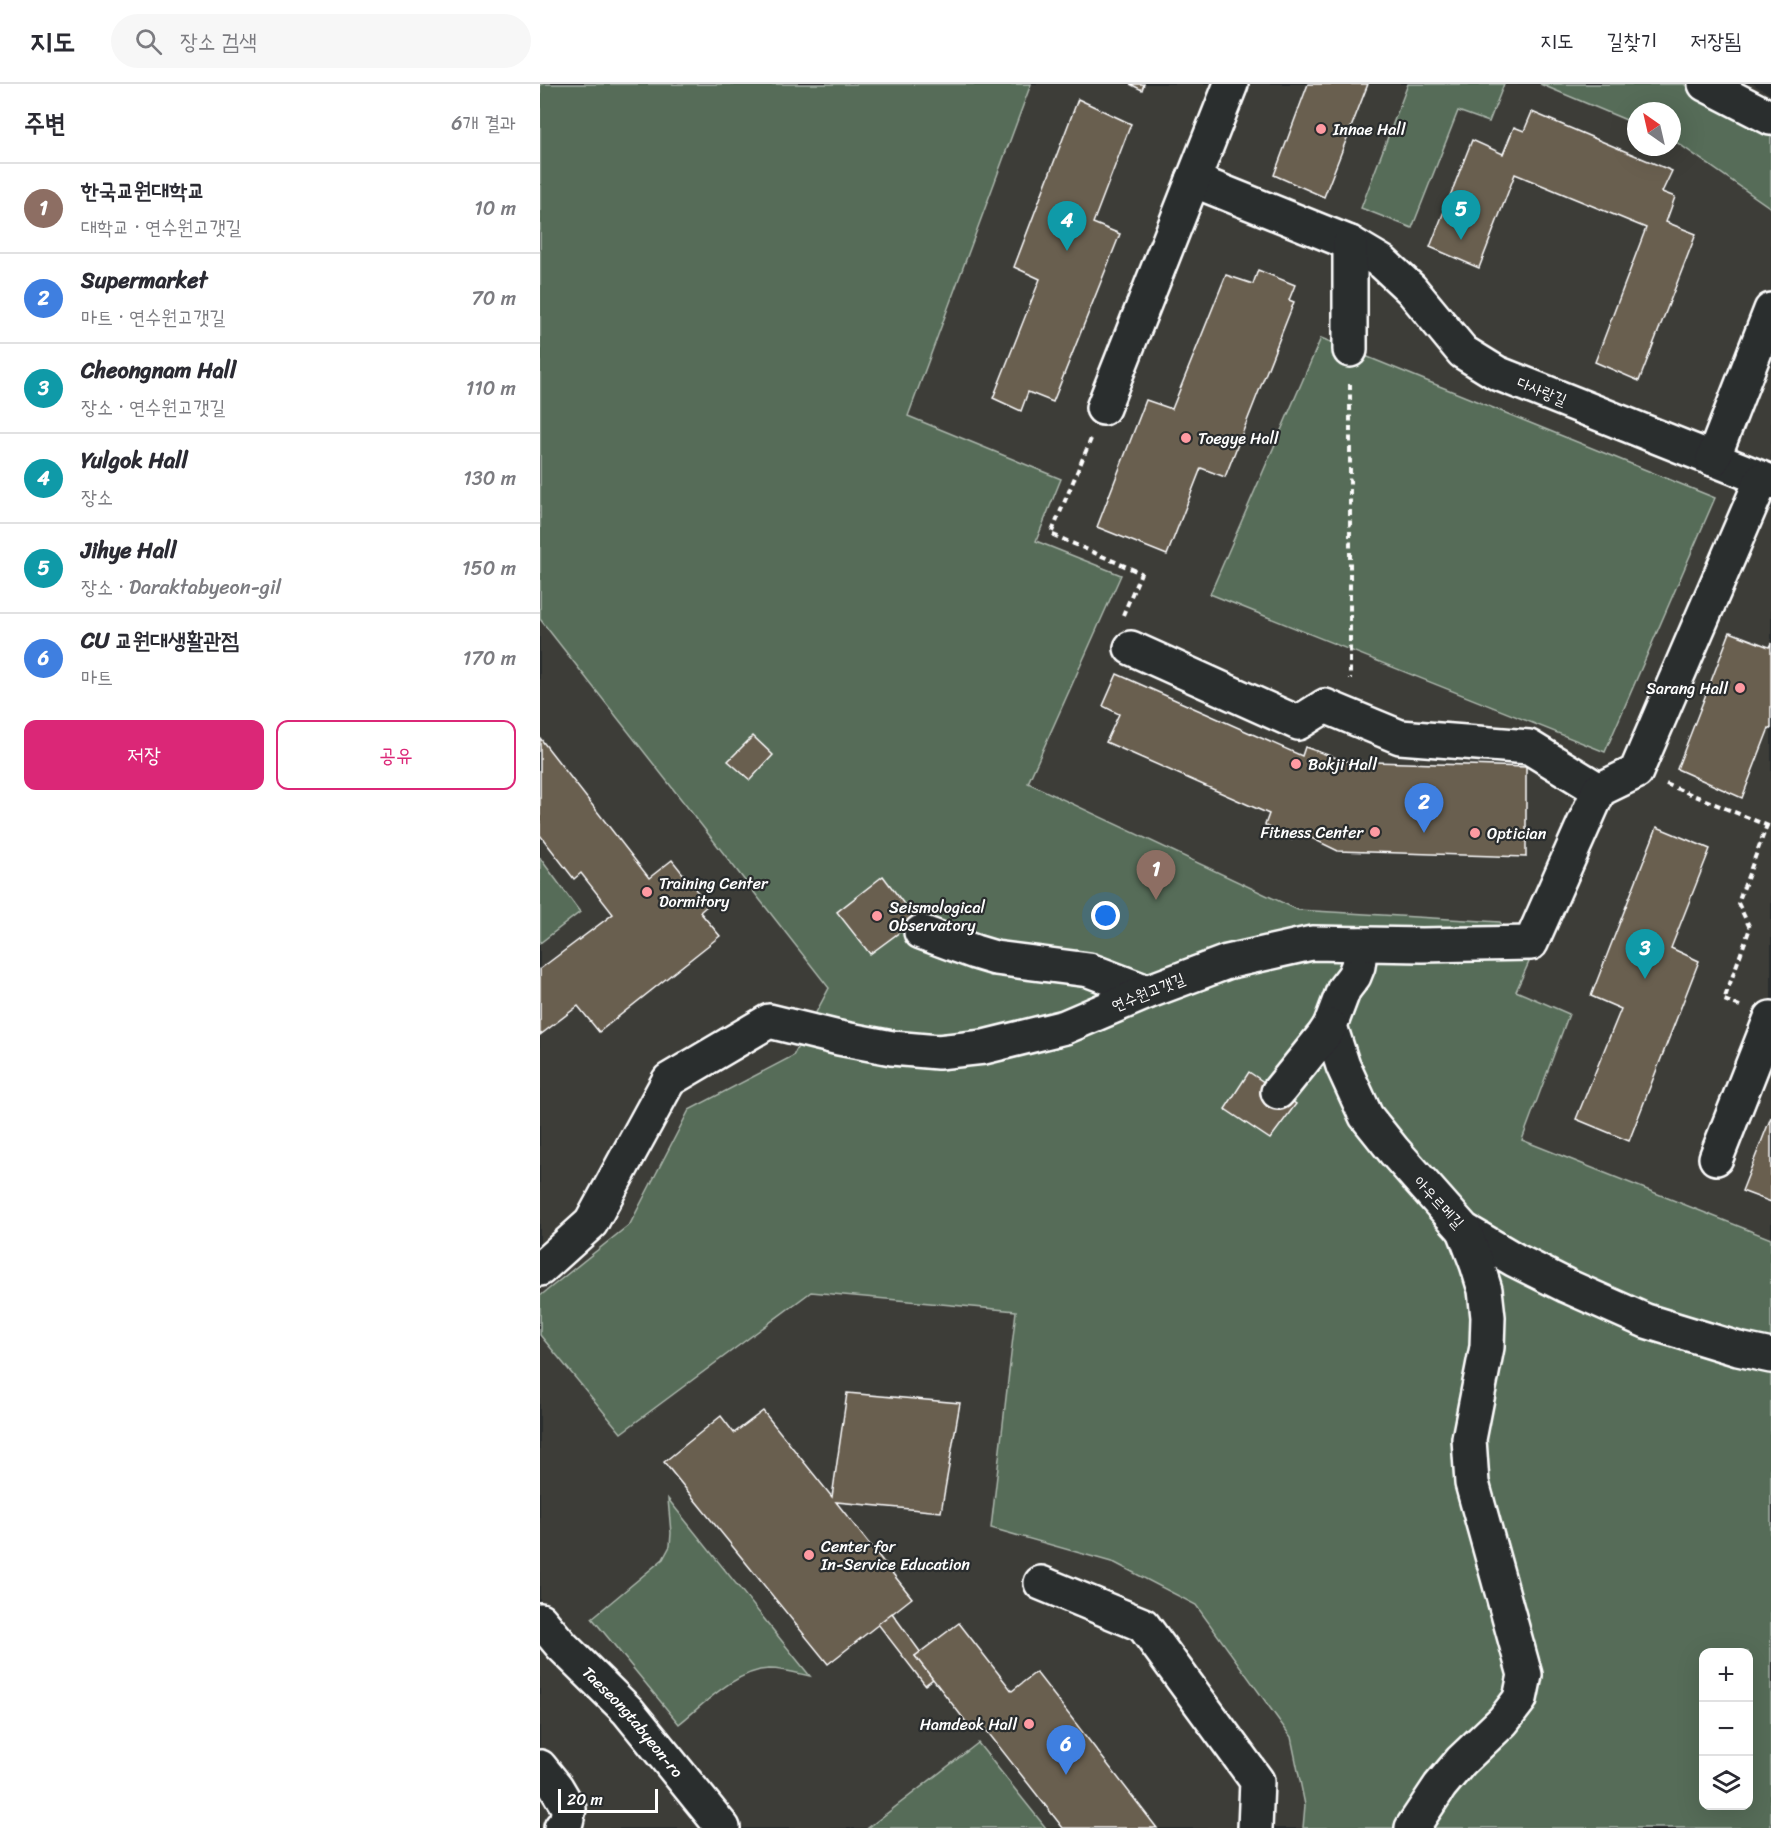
<!DOCTYPE html>
<html lang="ko">
<head>
<meta charset="utf-8">
<style>
  :root { --surface:#fff; --page:#f7f7f7; --text:#2b2b33; --muted:#7c7c81; --line:#e1e1e2; --accent:#db2777 }
  body { margin:0; font-family:Sriracha,"Poor Story",sans-serif; background:var(--page); color:var(--text) }
  .controls { position:absolute; right:18px; bottom:18px; display:grid; overflow:hidden; border-radius:12px; box-shadow:0 6px 24px #0002 }
  .controls button { width:54px; height:54px; display:grid; place-items:center; padding:0; border:0; border-bottom:2px solid var(--line); background:var(--surface); color:var(--text); font:30px sans-serif }
  .compass { position:absolute; left:1087px; top:18px; width:54px; height:54px; border-radius:50%; background:var(--surface); box-shadow:0 6px 24px #0002; rotate:326deg }
  .scale { position:absolute; left:18px; bottom:15px; width:100px; box-sizing:border-box; padding-left:6px; border:3px solid #fff; border-top:0; font-size:16px; line-height:21px; white-space:nowrap; color:#fff; -webkit-text-stroke:4px #2a2d2e; paint-order:stroke }
  .you { position:absolute; left:566px; top:832px; width:21px; height:21px; margin:-15px; border:4px solid #fff; border-radius:50%; background:#1a73e8; box-shadow:0 0 0 9px #1a73e833 }
  .badge { display:grid; place-items:center; width:39px; height:39px; border-radius:50%; background:var(--accent); color:#fff; font-size:20px; font-weight:700 }
  .pin { position:absolute; translate:-50% -50px; filter:drop-shadow(0 2px 3px #0008) }
  .pin::after { content:''; position:absolute; top:32px; width:21px; height:18px; background:inherit; clip-path:polygon(0 0,100% 0,50% 100%) }
  .list { margin:0; padding:0; list-style:none }
  h2 { display:flex; justify-content:space-between; align-items:center; height:78px; margin:0; padding:0 24px; font-size:26px }
  h2 small { font-size:20px; font-weight:400; color:var(--muted) }
  .list li { display:grid; grid-template-columns:39px 1fr auto; gap:18px; align-items:center; box-sizing:border-box; height:90px; padding:0 24px; border-top:2px solid var(--line) }
  .list b { display:block; font-size:22px; white-space:nowrap }
  .list p { margin:0; font-size:20px; white-space:nowrap; color:var(--muted) }
  .list em { font-size:20px; font-style:normal; color:var(--muted) }
  .actions { display:flex; gap:12px; padding:18px 24px }
  .actions a { flex:1; padding:14px 0; border:2px solid var(--accent); border-radius:12px; text-align:center; font-size:21px; color:var(--accent) }
  .actions .main { background:var(--accent); color:#fff }
  .icon { flex:none; width:33px; height:33px; fill:none; stroke:currentColor; stroke-width:2; stroke-linecap:round; stroke-linejoin:round }
  .map { position:relative; flex:none; width:1231px; height:1744px; overflow:hidden }
  header { display:flex; align-items:center; gap:36px; box-sizing:border-box; height:84px; padding:0 30px; background:var(--surface); border-bottom:2px solid var(--line) }
  header strong { font-size:28px }
  nav { display:flex; gap:33px; margin-inline-start:auto; font-size:21px }
  .search { width:420px; height:54px; background:var(--page); display:flex; align-items:center; gap:15px; box-sizing:border-box; padding:0 21px; border-radius:33px; color:var(--muted); font-size:22px }
  main { display:flex }
  aside { flex:1; background:var(--surface) }
  .map>svg:first-child { display:block }
  .built { fill:#3d3c38; fill-rule:evenodd }
  .green { fill:#576c58; stroke:#abb6ac; stroke-width:1.5; fill-rule:evenodd }
  .building { fill:#695e50; stroke:#fff; stroke-width:1.5 }
  .lines { fill:none; stroke-linecap:round; stroke-linejoin:round }
  .minor-casing { stroke:#fff; stroke-width:38 }
  .path { stroke:#fff; stroke-width:4; stroke-dasharray:6 4.5; stroke-linecap:butt }
  .minor { stroke:#2a2d2e; stroke-width:33 }
  .poi-dot { fill:#ff9aa2; stroke:#2a2d2e; stroke-width:2 }
  .labels { text-anchor:middle; dominant-baseline:central; stroke-width:4.5; stroke-linejoin:round; paint-order:stroke }
  .poi-label { font-size:16px; fill:#fff; stroke:#2a2d2e; text-anchor:start }
  .street-label { font-size:16px; fill:#fff; stroke:#2a2d2e }
</style>
</head>
<body>
<header>
<strong>지도</strong>
<div class="search"><svg class="icon" aria-label="search" viewBox="0 0 24 24"><circle cx="10" cy="10" r="6"/><path d="M15 15l6 6"/></svg>장소 검색</div>
<nav><a>지도</a><a>길찾기</a><a>저장됨</a></nav>
</header>
<main>
<aside>
<h2>주변<small>6개 결과</small></h2>
<ul class="list">
<li><span class="badge" style="background:#8d6e63">1</span><div><b>한국교원대학교</b><p>대학교 · 연수원고갯길</p></div><em>10 m</em></li>
<li><span class="badge" style="background:#3f7fe0">2</span><div><b>Supermarket</b><p>마트 · 연수원고갯길</p></div><em>70 m</em></li>
<li><span class="badge" style="background:#0f9aa8">3</span><div><b>Cheongnam Hall</b><p>장소 · 연수원고갯길</p></div><em>110 m</em></li>
<li><span class="badge" style="background:#0f9aa8">4</span><div><b>Yulgok Hall</b><p>장소</p></div><em>130 m</em></li>
<li><span class="badge" style="background:#0f9aa8">5</span><div><b>Jihye Hall</b><p>장소 · Daraktabyeon-gil</p></div><em>150 m</em></li>
<li><span class="badge" style="background:#3f7fe0">6</span><div><b>CU 교원대생활관점</b><p>마트</p></div><em>170 m</em></li>
</ul>
<div class="actions"><a class="main">저장</a><a>공유</a></div>
</aside>
<div class="map">
<svg width="1231" height="1744" viewBox="0 0 1231 1744">
  <rect width="100%" height="100%" fill="#2a2d2e"/>
  <filter id="ink" filterUnits="userSpaceOnUse"><feTurbulence type="fractalNoise" baseFrequency=".0167" numOctaves="2"/><feDisplacementMap in="SourceGraphic" scale="12" xChannelSelector="R" yChannelSelector="G"/><feConvolveMatrix kernelMatrix="1 2 1 2 8 2 1 2 1" color-interpolation-filters="sRGB"/></filter>
  <g filter="url(#ink)">
    <path class="built" d="M 0,0 L 1213,0 L 1231,11 L 1231,1744 L 0,1744 ZM 1096,27 L 1132,27 L 1132,63 L 1096,63 ZM 1164,1568 L 1208,1568 L 1208,1722 L 1164,1722 Z"/>
    <g class="green">
      <path d="M 0,0 L 491,0 L 368,332 L 521,395 L 496,457 L 581,491 L 488,699 L 758,826 L 960,838 L 989,878 L 976,907 L 1029,930 L 982,1056 L 1231,1155 L 1231,1744 L 763,1744 L 765,1721 L 751,1653 L 656,1521 L 575,1479 L 451,1444 L 476,1227 L 271,1208 L 81,1349 L 0,1251 L 0,1212 L 90,1140 L 149,1026 L 253,972 L 289,904 L 0,535 ZM 1164,1568 L 1208,1568 L 1208,1722 L 1164,1722 Z"/>
      <polygon points="868,0 964,0 949,38 918,27 872,144 821,124"/>
      <polygon points="1000,0 1144,0 1161,16 1231,47 1231,124 1132,55 1132,27 1096,27 1096,40"/>
      <polygon points="781,254 1175,414 1065,668 670,510"/>
      <polygon points="0,774 40,828 0,859"/>
      <path d="M 128,1415 L 270,1592 C 257,1589 242,1585 229,1585 C 196,1586 163,1621 139,1640 L 52,1534 L 123,1475 L 130,1462 L 131,1449 Z"/>
      <polygon points="438,1659 506,1744 328,1744"/>
    </g>
    <g class="building">
      <polygon points="590,0 604,0 602,6"/>
      <polygon points="768,0 828,0 784,113 734,91"/>
      <polygon points="538,15 591,40 553,139 580,150 513,318 488,308 481,327 453,314 500,195 474,183"/>
      <polygon points="992,28 1132,87 1122,108 1135,113 1126,138 1156,150 1099,297 1055,278 1106,144 975,90 939,184 890,163 932,56 963,70 974,43 984,47"/>
      <polygon points="718,186 755,201 749,216 754,218 685,393 661,384 627,471 557,443 606,316 632,325 686,191 713,200"/>
      <polygon points="1190,548 1229,563 1231,559 1231,645 1229,644 1202,714 1137,685"/>
      <polygon points="577,590 762,672 765,663 805,677 986,683 986,773 798,767 755,746 752,756 725,741 729,730 566,658 579,630 563,622"/>
      <polygon points="213,652 233,671 210,696 188,677"/>
      <polygon points="0,654 109,794 132,776 168,821 160,828 180,852 59,948 38,922 0,951 0,885 73,830 41,789 34,795 0,751"/>
      <polygon points="1117,743 1170,765 1131,864 1159,877 1089,1057 1036,1035 1081,925 1051,912"/>
      <polygon points="343,792 376,836 330,870 297,828"/>
      <polygon points="709,988 756,1020 730,1055 685,1025"/>
      <polygon points="1231,1033 1231,1118 1202,1107"/>
      <polygon points="307,1309 420,1319 401,1428 296,1418 372,1514 288,1580 124,1378 181,1332 194,1349 223,1327 292,1413"/>
      <polygon points="352,1529 381,1569 375,1572 393,1595 385,1601 338,1540"/>
      <polygon points="419,1539 472,1607 496,1588 617,1744 523,1744 439,1637 430,1643 375,1572"/>
    </g>
    <g class="lines">
      <g class="minor-casing">
        <g id="minor">
          <polyline points="1165,0 1231,34"/>
          <polyline points="653,96 810,159 842,178 871,205 923,268 957,289 1231,398"/>
          <polyline points="810,159 810,266"/>
          <polyline points="563,324 691,0"/>
          <polyline points="1173,375 1231,226"/>
          <polyline points="591,564 758,639 785,622 860,653 989,663 1059,706"/>
          <polyline points="381,848 435,868 455,874 549,886 607,908"/>
          <polyline points="821,860 818,882 814,892 804,905 790,942 803,982 826,1032 854,1067 924,1146 975,1176 1027,1202 1106,1237 1198,1265 1231,1272"/>
          <polyline points="738,1008 784,951 790,942"/>
          <polyline points="1176,1074 1231,934"/>
          <polyline points="0,1185 51,1139 129,996 229,937 299,954 352,964 398,968 444,963 525,943 607,908 687,878 772,859 882,861 991,859 1059,706 1096,688 1222,395"/>
          <polyline points="501,1499 603,1541 717,1697 715,1744"/>
          <path id="s1" d="M 0,1536 L 22,1562 L 88,1627 L 183,1744"/>
          <polyline points="0,1683 16,1703 29,1725 26,1738 21,1744"/>
          <polyline points="872,1744 900,1702 921,1677 963,1637 980,1615 985,1591 932,1399 929,1355 947,1263 948,1233 945,1206 937,1180 924,1146"/>
        </g>
      </g>
      <g class="path">
        <polyline points="810,300 810,595"/>
        <polyline points="551,355 511,450 601,489 583,531"/>
        <polyline points="1126,700 1231,743"/>
        <polyline points="1200,922 1184,916 1210,844 1198,819 1227,741"/>
      </g>
      <use href="#minor" class="minor"/>
    </g>
  </g>
  <g class="poi-dot">
    <circle cx="781" cy="45" r="6"/>
    <circle cx="646" cy="354" r="6"/>
    <circle cx="1200" cy="604" r="6"/>
    <circle cx="756" cy="680" r="6"/>
    <circle cx="835" cy="748" r="6"/>
    <circle cx="935" cy="749" r="6"/>
    <circle cx="107" cy="808" r="6"/>
    <circle cx="337" cy="832" r="6"/>
    <circle cx="269" cy="1471" r="6"/>
    <circle cx="489" cy="1640" r="6"/>
  </g>
  <g class="labels">
    <g class="poi-label">
      <text x="793" y="45">Innae Hall</text>
      <text x="658" y="354">Toegye Hall</text>
      <text x="1188" y="604" text-anchor="end">Sarang Hall</text>
      <text x="768" y="680">Bokji Hall</text>
      <text x="823" y="748" text-anchor="end">Fitness Center</text>
      <text x="947" y="749">Optician</text>
      <text x="119" y="799">Training Center<tspan x="119" dy="18">Dormitory</tspan></text>
      <text x="349" y="823">Seismological<tspan x="349" dy="18">Observatory</tspan></text>
      <text x="281" y="1462">Center for<tspan x="281" dy="18">In-Service Education</tspan></text>
      <text x="477" y="1640" text-anchor="end">Hamdeok Hall</text>
    </g>
    <g class="street-label">
      <text transform="translate(1002 307) rotate(22)">다사랑길</text>
      <text transform="translate(608 908) rotate(-22)">연수원고갯길</text>
      <text transform="translate(899 1118) rotate(47)">아우르메길</text>
      <text stroke="none"><textPath href="#s1" startOffset="138">Taeseongtabyeon-ro</textPath></text>
    </g>
  </g>
</svg>
<div class="controls">
<button>+</button>
<button>−</button>
<button><svg class="icon" aria-label="layers" viewBox="0 0 24 24"><path d="M12 4l9 5-9 5-9-5zM3 14l9 5 9-5"/></svg></button>
</div>
<svg class="compass" viewBox="-18 -18 36 36"><path d="M0-13l5 13h-10z" fill="#e53935"/><path d="M0 13l5-13h-10z" fill="#7c7c81"/></svg>
<div class="scale">20 m</div>
<div class="you"></div>
<div class="pin badge" style="left:616px;top:816px;background:#8d6e63">1</div>
<div class="pin badge" style="left:884px;top:749px;background:#3f7fe0">2</div>
<div class="pin badge" style="left:1105px;top:895px;background:#0f9aa8">3</div>
<div class="pin badge" style="left:527px;top:167px;background:#0f9aa8">4</div>
<div class="pin badge" style="left:921px;top:156px;background:#0f9aa8">5</div>
<div class="pin badge" style="left:526px;top:1691px;background:#3f7fe0">6</div>
</div>
</main>
</body>
</html>
